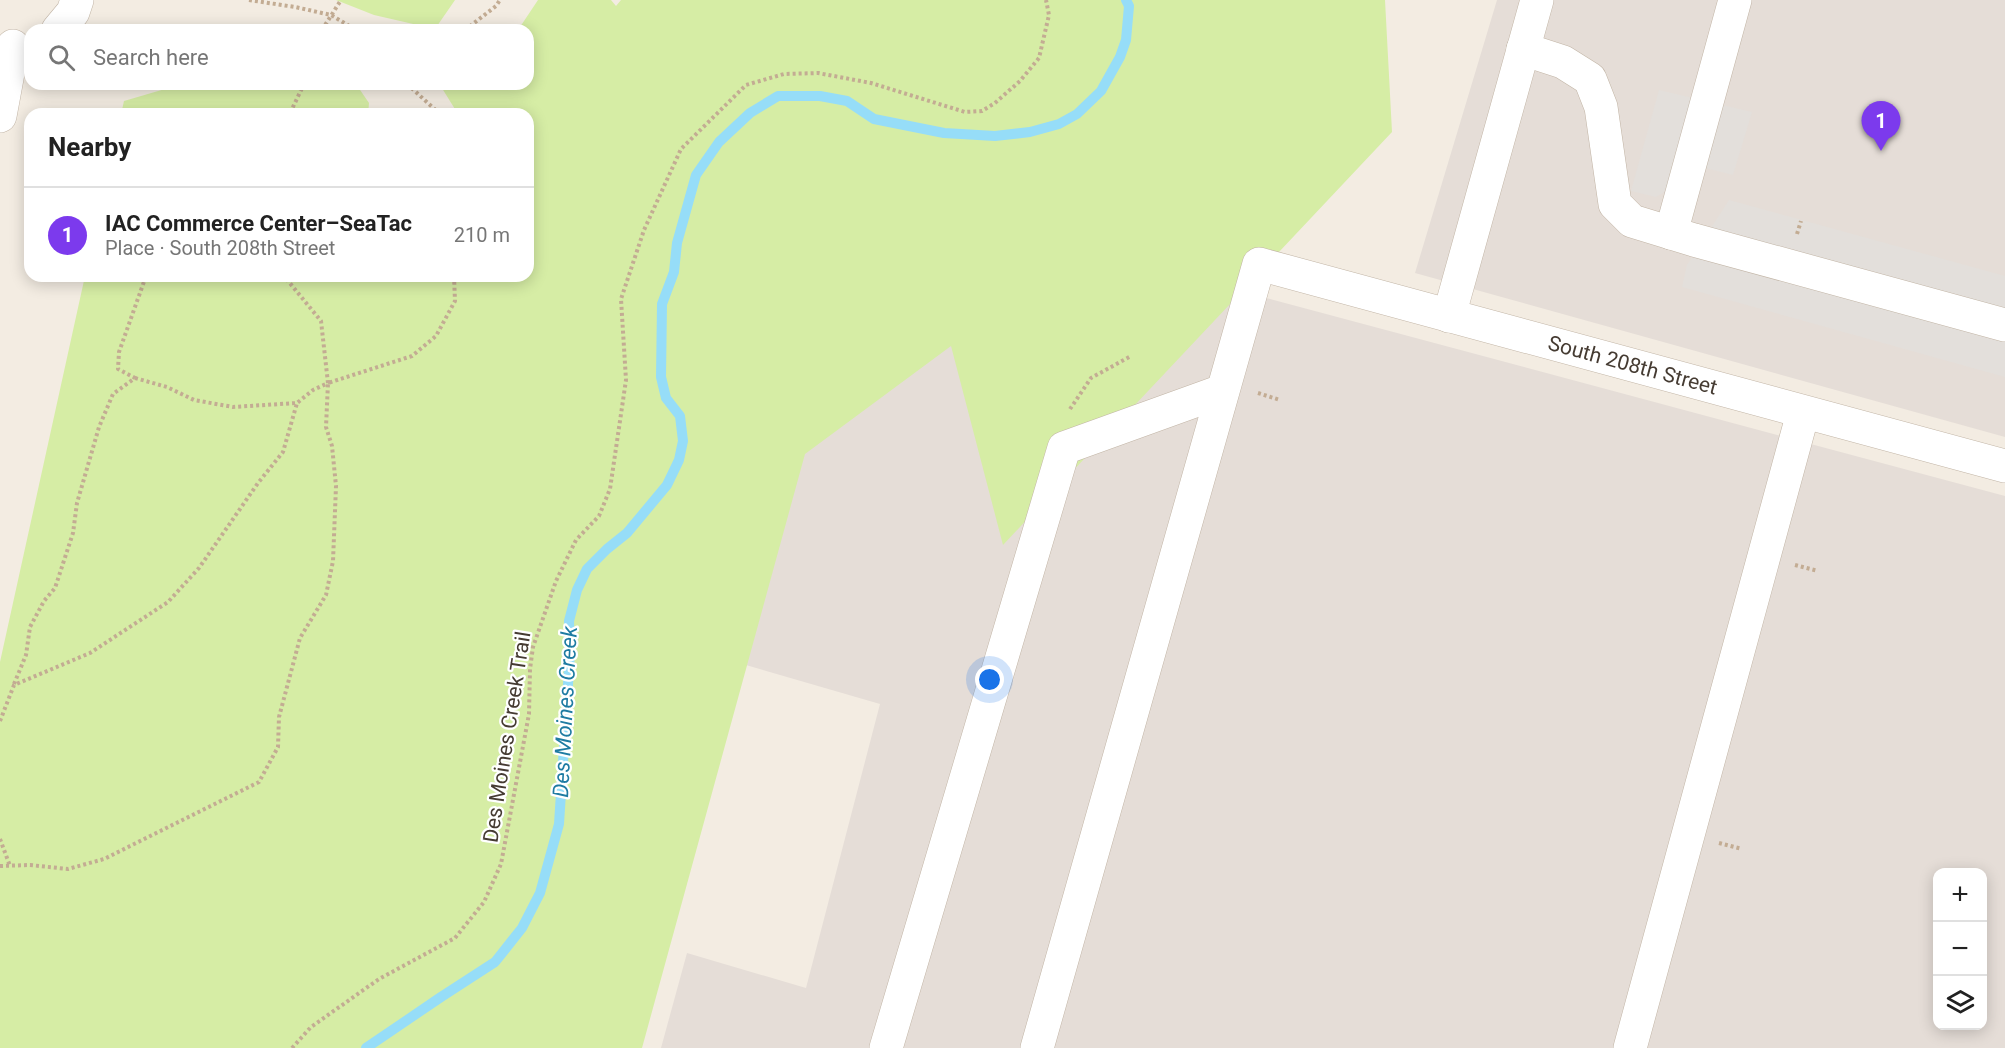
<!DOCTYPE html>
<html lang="en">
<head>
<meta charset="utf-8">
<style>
  :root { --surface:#fff; --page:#f6f6f6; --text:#222; --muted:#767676; --line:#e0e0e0; --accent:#7c3aed }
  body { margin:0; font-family:Roboto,sans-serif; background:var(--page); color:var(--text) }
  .controls { position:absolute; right:18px; bottom:18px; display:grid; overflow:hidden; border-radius:12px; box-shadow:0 3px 15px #0003 }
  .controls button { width:54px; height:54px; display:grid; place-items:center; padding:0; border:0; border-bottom:2px solid var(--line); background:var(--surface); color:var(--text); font:30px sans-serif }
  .you { position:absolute; left:990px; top:680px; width:21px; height:21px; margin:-15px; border:4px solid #fff; border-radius:50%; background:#1a73e8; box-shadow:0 0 0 9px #1a73e833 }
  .badge { display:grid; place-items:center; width:39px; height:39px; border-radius:50%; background:var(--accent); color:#fff; font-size:20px; font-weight:700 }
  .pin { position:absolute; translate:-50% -50px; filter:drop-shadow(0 2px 3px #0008) }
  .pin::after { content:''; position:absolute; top:32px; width:21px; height:18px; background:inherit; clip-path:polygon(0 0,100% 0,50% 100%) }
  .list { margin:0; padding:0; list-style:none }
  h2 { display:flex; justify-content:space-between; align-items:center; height:78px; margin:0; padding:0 24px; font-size:26px }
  h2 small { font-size:20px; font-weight:400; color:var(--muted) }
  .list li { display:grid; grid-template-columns:39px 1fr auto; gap:18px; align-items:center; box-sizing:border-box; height:96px; padding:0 24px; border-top:2px solid var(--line) }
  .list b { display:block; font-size:22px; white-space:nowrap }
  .list p { margin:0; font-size:20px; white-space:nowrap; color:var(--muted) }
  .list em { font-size:20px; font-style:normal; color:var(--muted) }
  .icon { flex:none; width:33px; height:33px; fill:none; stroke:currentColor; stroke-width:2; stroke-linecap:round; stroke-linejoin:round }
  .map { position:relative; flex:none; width:2005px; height:1048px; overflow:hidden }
  .search { position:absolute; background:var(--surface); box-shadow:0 3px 15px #0003; left:24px; top:24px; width:510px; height:66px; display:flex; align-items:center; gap:15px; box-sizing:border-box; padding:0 21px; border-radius:18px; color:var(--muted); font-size:22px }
  .panel { position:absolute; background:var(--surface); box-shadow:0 3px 15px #0003; left:24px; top:108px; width:510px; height:174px; border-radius:18px }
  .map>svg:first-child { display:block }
  .industrial { fill:#e5ddd7; fill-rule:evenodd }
  .green { fill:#d6eda5 }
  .parking { fill:#e3dfdb }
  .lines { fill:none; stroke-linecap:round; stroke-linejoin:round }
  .stream { stroke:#96ddf8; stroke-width:10 }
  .minor-casing { stroke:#c2b5a6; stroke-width:34 }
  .path { stroke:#c3ac93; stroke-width:4; stroke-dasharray:3 3; stroke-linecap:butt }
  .minor { stroke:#fff; stroke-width:33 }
  .labels { text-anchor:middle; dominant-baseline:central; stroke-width:4.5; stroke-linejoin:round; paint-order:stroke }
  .street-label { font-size:21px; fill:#453b32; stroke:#fff }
  .water-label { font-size:22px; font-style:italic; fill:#1e7ba2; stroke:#fff }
</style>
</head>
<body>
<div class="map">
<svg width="2005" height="1048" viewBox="0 0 2005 1048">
  <rect width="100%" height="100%" fill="#f3ece2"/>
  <g class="industrial">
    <polygon points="1497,0 2005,0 2005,437 1415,273"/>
    <path d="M 774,166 L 2005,496 L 2005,1048 L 661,1048 L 687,953 L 806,988 L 880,704 L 632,632 ZM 1938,872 L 1982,872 L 1982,1026 L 1938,1026 Z"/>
  </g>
  <g class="green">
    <polygon points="336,0 455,0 435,29 374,15"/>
    <polygon points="538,0 611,0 616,6 621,0 1385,0 1392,132 1003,545 951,346 805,454 642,1048 0,1048 0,662 85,276 528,276 528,114 458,114 440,85 441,84 528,84 528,30 518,30"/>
    <polygon points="182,84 356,84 369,103 368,114 121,114 124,101"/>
  </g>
  <g class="parking">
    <polygon points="1659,90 1752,112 1733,175 1705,168 1656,197 1631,191"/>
    <polygon points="1729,200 2005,276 2005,377 1682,287 1687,265"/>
  </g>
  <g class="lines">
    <polyline class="stream" points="366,1048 441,997 495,962 522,928 540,893 559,824 570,653 569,621 577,590 587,569 607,549 627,533 667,485 679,460 683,441 680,416 666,398 661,377 662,304 674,272 677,243 696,175 719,142 750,113 778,96 820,96 847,101 874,119 944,133 995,136 1030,132 1059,124 1077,114 1101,91 1120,57 1126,40 1129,6 1126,0"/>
    <g class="minor-casing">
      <g id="minor">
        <polyline points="58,30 73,12 77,0"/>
        <polyline points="1523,49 1563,62 1590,79 1601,107 1615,204 1632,221 1694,240 2005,325"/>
        <polyline points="0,116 13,46"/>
        <polyline points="1671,233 1735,0"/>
        <polyline points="1449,316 1537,0"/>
        <polyline points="886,1048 1064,448 1222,391"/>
        <path id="s1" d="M 1037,1048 L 1259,264 L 2005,466"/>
        <polyline points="1630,1048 1803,413"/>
      </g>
    </g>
    <g class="path">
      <polyline points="249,0 295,7 331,15 356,30"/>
      <polyline points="322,30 341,0"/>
      <polyline points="465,30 496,6 500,0"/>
      <polyline points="407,84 440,114"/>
      <polyline points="283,114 292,109 304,84"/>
      <polyline points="1797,234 1801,221"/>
      <polyline points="135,378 167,387 194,400 233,407 297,403 313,390 328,383 321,321 284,276"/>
      <polyline points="1258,393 1280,400"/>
      <polyline points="1070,409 1091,378 1131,356"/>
      <polyline points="1795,565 1818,571"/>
      <polyline points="14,684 26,655 30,627 44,601 55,588 73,533 77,503 99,427 113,394 135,378 118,369 119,352 146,276"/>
      <polyline points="0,721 14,685 90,653 168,602 199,568 258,483 283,452 297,403"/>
      <polyline points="0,839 10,866"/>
      <polyline points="1719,843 1742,849"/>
      <polyline points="0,866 30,865 68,869 104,859 259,782 278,747 279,717 300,638 326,595 333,561 336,486 332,446 326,427 328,383 412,356 436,336 455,301 454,276"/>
      <polyline points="292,1048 311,1027 379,979 455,938 484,902 501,864 529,714 530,669 533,647 556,581 576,540 599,516 610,489 626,380 621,299 644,230 681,149 746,85 784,74 818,73 871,83 965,112 982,111 995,103 1020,81 1039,58 1049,15 1046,0"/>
    </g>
    <use href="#minor" class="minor"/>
  </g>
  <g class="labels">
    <g class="street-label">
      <text stroke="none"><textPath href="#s1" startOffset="1202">South 208th Street</textPath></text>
      <text transform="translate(507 737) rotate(-81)">Des Moines Creek Trail</text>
    </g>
    <g class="water-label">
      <text transform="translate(565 712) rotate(-87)">Des Moines Creek</text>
    </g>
  </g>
</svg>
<div class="controls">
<button>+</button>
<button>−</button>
<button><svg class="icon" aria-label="layers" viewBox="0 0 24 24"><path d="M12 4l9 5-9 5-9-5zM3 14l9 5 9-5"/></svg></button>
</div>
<div class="you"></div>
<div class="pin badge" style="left:1881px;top:151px">1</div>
<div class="search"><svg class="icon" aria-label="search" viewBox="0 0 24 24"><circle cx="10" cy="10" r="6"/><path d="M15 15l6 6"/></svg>Search here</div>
<section class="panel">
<h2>Nearby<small></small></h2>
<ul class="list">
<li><span class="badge">1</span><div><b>IAC Commerce Center–SeaTac</b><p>Place · South 208th Street</p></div><em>210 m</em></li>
</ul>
</section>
</div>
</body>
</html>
